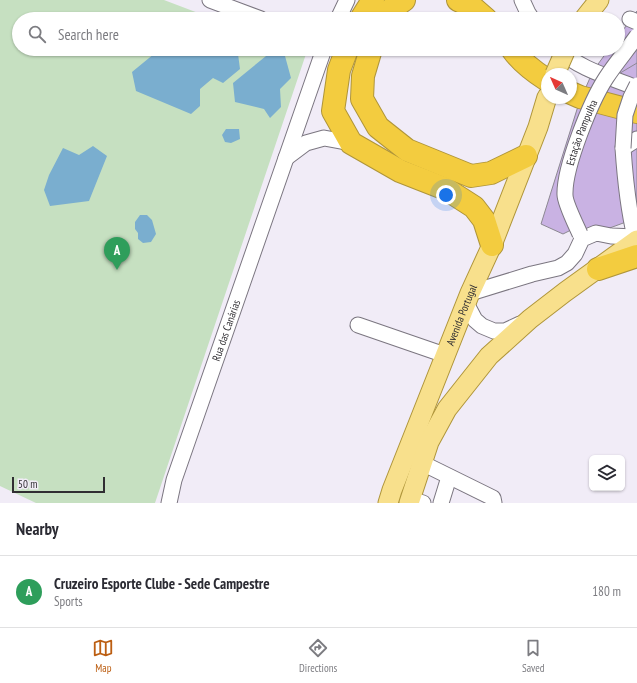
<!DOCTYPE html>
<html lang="en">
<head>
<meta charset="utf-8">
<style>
  :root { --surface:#fff; --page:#f7f7f7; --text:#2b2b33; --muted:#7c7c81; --line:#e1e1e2; --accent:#bc5e12 }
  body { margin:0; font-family:"PT Sans Narrow",sans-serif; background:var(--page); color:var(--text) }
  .controls { position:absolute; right:12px; bottom:12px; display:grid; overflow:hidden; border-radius:6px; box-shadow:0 1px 3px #0004 }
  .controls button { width:36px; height:36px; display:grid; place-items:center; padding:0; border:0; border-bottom:1px solid var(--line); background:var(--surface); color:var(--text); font:20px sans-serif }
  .compass { position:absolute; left:541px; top:68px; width:36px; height:36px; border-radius:50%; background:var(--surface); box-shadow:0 1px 3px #0004; rotate:315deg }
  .scale { position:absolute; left:12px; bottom:10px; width:93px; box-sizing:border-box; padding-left:4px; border:2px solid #302e32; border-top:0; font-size:11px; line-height:14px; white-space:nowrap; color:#302e32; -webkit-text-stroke:3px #f1ecf7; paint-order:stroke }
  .you { position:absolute; left:446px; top:195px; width:14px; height:14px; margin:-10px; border:3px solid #fff; border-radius:50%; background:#1a73e8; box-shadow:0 0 0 6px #1a73e833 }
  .badge { display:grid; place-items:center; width:26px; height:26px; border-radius:50%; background:var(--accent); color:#fff; font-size:13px; font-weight:700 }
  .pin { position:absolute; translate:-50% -33px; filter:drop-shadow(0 1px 2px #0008) }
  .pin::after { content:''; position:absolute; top:21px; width:14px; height:12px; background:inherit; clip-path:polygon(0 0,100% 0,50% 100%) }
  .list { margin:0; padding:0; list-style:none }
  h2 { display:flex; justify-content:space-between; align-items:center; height:52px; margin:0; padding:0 16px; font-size:17px }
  h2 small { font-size:13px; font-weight:400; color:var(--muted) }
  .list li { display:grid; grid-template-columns:26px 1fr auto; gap:12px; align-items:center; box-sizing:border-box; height:72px; padding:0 16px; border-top:1px solid var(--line) }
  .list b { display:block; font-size:15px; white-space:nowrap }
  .list p { margin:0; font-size:13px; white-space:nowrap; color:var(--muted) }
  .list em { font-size:13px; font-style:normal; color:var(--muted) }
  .icon { flex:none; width:22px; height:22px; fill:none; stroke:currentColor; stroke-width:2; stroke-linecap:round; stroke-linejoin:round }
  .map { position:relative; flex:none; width:637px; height:503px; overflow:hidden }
  .search { position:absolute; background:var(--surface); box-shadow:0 1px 3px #0004; left:12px; right:12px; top:12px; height:44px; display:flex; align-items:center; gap:10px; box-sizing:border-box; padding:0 14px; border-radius:22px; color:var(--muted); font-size:15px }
  .sheet { height:124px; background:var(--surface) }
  nav { display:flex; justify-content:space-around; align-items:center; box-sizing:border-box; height:56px; border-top:1px solid var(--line); background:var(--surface); font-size:11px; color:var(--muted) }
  nav a { display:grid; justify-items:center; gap:2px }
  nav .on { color:var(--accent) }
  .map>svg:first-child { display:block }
  .green { fill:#c6e0c1 }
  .water { fill:#7aaecf }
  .building { fill:#c9b2e3; stroke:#8c8892 }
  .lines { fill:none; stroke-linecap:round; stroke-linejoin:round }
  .minor-casing { stroke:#7b7680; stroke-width:17 }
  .major-casing { stroke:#af953a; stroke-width:21 }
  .highway-casing { stroke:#af953a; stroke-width:24 }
  .minor { stroke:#fff; stroke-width:15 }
  .major { stroke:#f8e08c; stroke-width:19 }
  .highway { stroke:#f3cc3f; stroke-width:22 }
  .minor-bridge-casing { stroke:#7b7680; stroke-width:17; stroke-linecap:butt }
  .major-bridge-casing { stroke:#af953a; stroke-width:21; stroke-linecap:butt }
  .minor-bridge { stroke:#fff; stroke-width:15 }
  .major-bridge { stroke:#f8e08c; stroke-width:19 }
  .labels { text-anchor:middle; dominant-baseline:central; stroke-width:3; stroke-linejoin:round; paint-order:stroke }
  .street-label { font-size:11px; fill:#302e32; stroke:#f1ecf7 }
</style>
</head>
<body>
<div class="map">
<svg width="637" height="503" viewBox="0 0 637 503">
  <rect width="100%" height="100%" fill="#f1ecf7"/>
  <polygon class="green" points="0,0 164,0 214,19 19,19 19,49 292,49 306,54 155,503 36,503 0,486"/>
  <g class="water">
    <polygon points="160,49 226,49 238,54 240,69 223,83 213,78 200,89 200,106 191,114 136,91 132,72"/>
    <polygon points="271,52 285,56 291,78 280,89 281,107 270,118 264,109 235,102 233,83"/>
    <polygon points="226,129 239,129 240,139 231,143 225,142 222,135"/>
    <polygon points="93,146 107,156 89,201 50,206 44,190 49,175 63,148 79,155"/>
    <polygon points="140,215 147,215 152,220 156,234 151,242 143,243 138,239 138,233 135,229 135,222"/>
  </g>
  <g class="building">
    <polygon points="637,11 637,218 596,233 577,227 563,234 541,224 579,103 593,71 609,49 618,49 618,37"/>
    <polygon points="637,63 637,149 600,85"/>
  </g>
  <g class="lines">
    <g class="minor-casing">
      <g id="minor">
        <polyline points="210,0 261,19"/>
        <polyline points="522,0 528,13 532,19"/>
        <polyline points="338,19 347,0"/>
        <polyline points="630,19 637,22"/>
        <path d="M 558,49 C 579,69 610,77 637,88"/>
        <polyline points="286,158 306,143 324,138 351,143"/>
        <path d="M 635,237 C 628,208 625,178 623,148 L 637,139"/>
        <polyline points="470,293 532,274 558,268 567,263 575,254 582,239 596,233 611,236 635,237"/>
        <polyline points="466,303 475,320 482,326 494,331 505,331 520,324"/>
        <polyline points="358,325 445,355"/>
        <polyline points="422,463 493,498 494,503"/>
        <polyline points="410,499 423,503"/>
        <path id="s1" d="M 169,503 L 174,480 L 324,49"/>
        <polyline points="441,503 449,477"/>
      </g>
    </g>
    <g class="major-casing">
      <g id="major">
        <polyline points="584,19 599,0"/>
        <path id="s2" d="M 388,503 L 392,490 L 470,293 L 492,245 L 538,127 L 547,97"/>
        <polyline points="409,503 429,442 447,409 489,356 530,319 565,292 637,240"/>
      </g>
    </g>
    <g class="highway-casing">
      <g id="highway">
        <polyline points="458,0 471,6 486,19"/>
        <polyline points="361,19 373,0"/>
        <polyline points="384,19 386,13 404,0"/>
        <polyline points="347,49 339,70 333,111 351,143 400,171 446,189 474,207 484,220 492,245"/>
        <polyline points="371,49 363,76 362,99 378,127 407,150 471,176 491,173 526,156"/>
        <path d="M 512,49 C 521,62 533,71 547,80"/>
        <polyline points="571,93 580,97 637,112"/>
        <polyline points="598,269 637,256"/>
      </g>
    </g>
    <use href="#minor" class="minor"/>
    <use href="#major" class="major"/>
    <use href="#highway" class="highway"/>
    <g class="minor-bridge-casing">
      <g id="minor-bridge">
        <polyline points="623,148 625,115 631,97 637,85"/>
        <path id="s3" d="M 580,234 C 576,225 565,203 565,195 C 564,167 591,101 606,78 C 615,64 627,50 637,36"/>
      </g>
    </g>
    <g class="major-bridge-casing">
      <polyline id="major-bridge" points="555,74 566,49"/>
    </g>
    <use href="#minor-bridge" class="minor-bridge"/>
    <use href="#major-bridge" class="major-bridge"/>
  </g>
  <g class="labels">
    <g class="street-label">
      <text stroke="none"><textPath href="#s3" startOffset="107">Estação Pampulha</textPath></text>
      <text stroke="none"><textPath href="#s2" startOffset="202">Avenida Portugal</textPath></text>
      <text stroke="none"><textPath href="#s1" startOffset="182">Rua das Canárias</textPath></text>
    </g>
  </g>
</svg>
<div class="controls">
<button><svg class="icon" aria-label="layers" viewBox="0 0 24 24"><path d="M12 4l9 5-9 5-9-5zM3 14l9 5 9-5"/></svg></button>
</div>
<svg class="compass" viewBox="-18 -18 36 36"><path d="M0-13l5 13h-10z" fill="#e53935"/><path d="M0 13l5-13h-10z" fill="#7c7c81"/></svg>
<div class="scale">50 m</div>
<div class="you"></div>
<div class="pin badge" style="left:117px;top:270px;background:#2e9e5b">A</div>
<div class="search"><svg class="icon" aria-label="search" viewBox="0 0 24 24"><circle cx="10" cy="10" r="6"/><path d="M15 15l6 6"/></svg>Search here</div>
</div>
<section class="sheet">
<h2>Nearby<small></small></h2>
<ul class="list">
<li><span class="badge" style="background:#2e9e5b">A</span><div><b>Cruzeiro Esporte Clube - Sede Campestre</b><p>Sports</p></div><em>180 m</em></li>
</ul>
</section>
<nav>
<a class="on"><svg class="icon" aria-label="map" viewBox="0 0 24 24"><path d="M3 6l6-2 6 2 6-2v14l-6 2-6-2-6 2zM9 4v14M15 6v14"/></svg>Map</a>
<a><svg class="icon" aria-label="directions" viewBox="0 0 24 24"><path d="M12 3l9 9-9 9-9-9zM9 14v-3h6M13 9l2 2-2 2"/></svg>Directions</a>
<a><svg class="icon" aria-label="saved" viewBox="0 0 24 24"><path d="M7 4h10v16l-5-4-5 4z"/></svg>Saved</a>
</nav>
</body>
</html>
